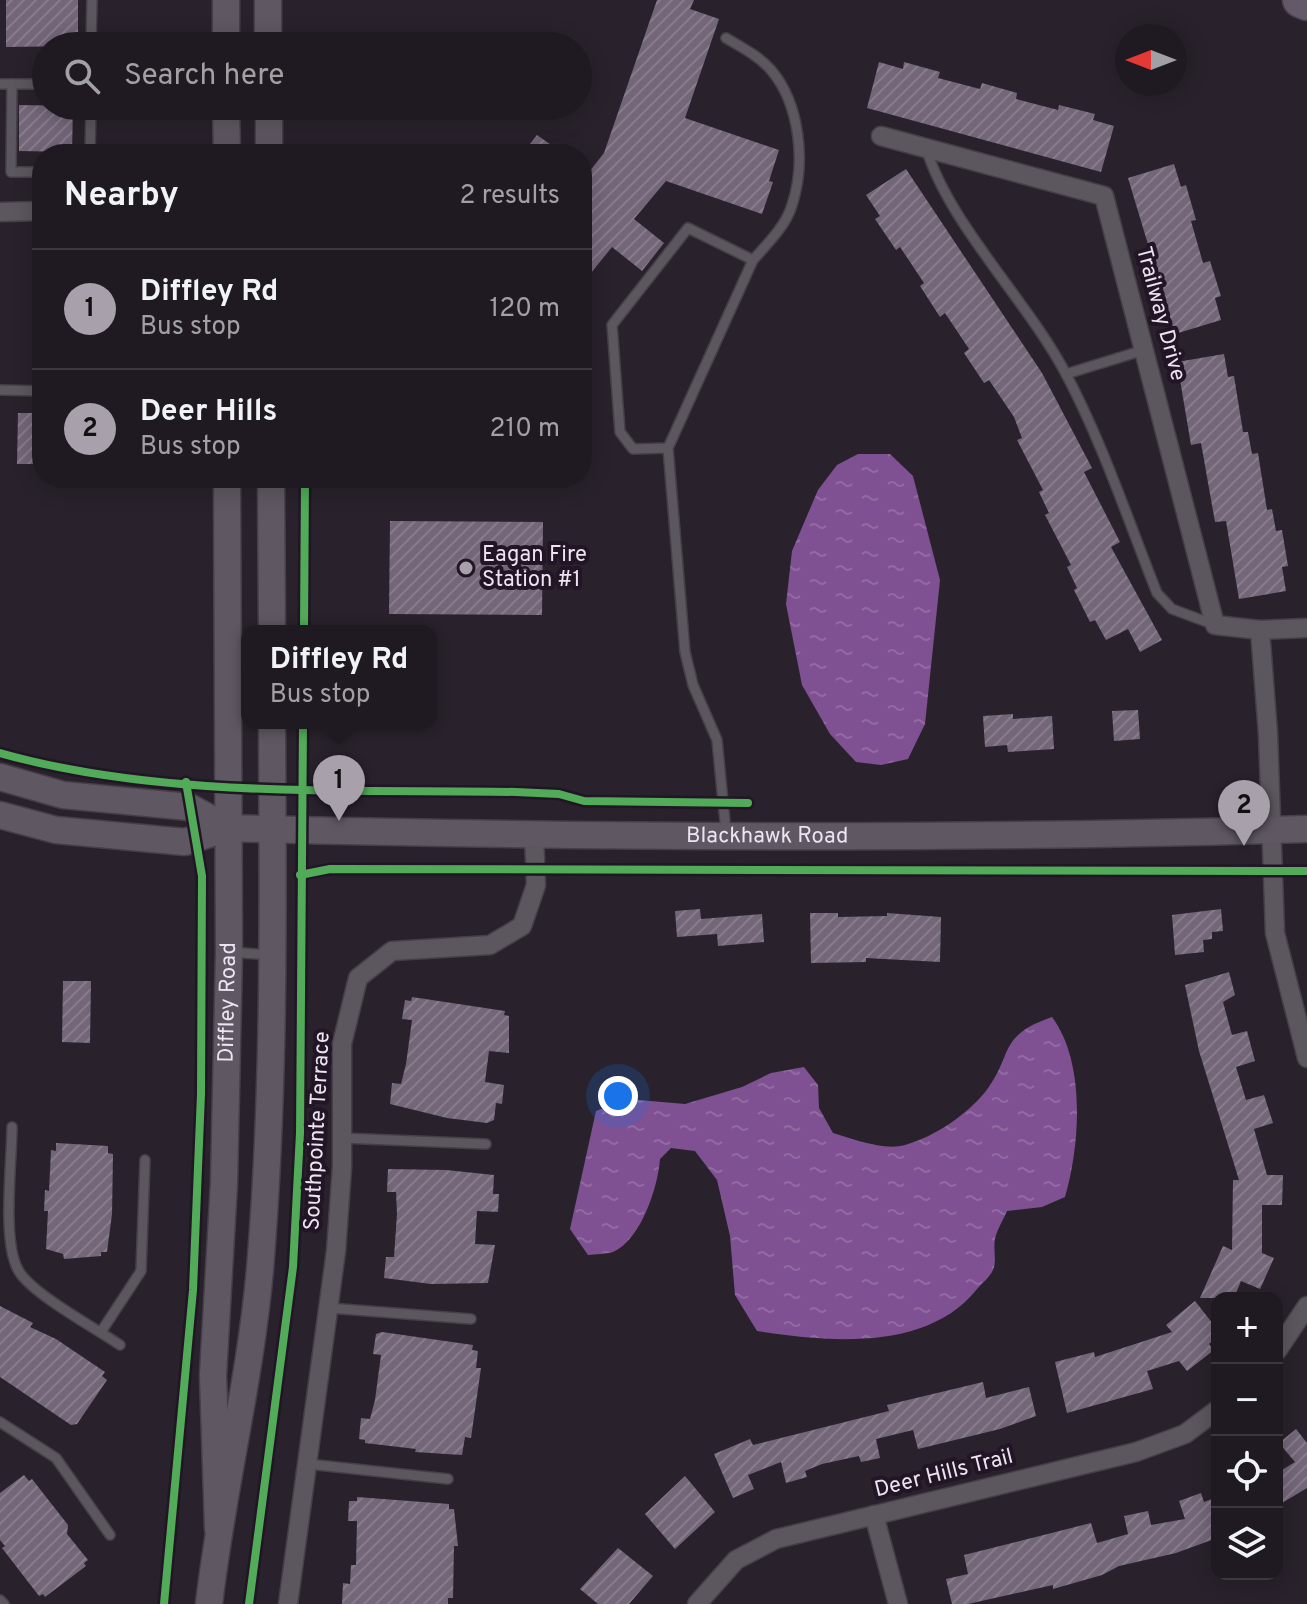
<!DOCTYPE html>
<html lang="en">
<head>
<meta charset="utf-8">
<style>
  :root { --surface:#1f1a21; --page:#2c272e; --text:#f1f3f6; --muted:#a1a1a5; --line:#3c383f; --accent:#a8a0ab }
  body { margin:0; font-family:Overpass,sans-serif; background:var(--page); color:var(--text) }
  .controls { position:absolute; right:24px; bottom:24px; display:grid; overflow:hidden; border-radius:16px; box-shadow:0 4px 20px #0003 }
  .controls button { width:72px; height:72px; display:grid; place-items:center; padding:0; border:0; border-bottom:2px solid var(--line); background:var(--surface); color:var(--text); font:40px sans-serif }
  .compass { position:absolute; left:1115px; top:24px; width:72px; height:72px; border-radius:50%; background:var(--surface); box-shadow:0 4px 20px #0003; rotate:270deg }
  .you { position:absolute; left:618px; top:1096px; width:28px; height:28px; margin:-20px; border:6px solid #fff; border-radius:50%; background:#1a73e8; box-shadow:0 0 0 12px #1a73e833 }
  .badge { display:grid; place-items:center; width:52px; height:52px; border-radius:50%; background:var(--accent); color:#111; font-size:26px; font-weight:700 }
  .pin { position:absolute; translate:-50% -66px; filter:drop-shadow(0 2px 4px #0008) }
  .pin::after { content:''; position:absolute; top:42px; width:28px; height:24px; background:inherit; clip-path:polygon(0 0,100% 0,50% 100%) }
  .popup { position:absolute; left:241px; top:625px; width:196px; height:104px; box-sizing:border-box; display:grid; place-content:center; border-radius:16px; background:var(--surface); filter:drop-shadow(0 2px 6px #0005); font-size:26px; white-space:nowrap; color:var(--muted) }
  .popup b { font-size:30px; color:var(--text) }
  .popup::after { content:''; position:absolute; left:50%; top:100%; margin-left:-16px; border:16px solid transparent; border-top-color:var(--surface) }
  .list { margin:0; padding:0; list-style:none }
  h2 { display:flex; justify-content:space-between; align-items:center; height:104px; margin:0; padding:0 32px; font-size:34px }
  h2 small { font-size:26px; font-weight:400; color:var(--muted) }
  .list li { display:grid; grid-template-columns:52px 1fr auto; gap:24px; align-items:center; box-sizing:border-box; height:120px; padding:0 32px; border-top:2px solid var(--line) }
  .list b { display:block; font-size:30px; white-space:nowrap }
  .list p { margin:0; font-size:26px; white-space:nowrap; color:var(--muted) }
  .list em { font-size:26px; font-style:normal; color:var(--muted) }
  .icon { flex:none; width:44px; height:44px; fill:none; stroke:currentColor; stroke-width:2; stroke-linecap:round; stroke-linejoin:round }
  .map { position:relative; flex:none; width:1307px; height:1604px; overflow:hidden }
  .search { position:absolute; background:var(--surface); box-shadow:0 4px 20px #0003; left:32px; top:32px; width:560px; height:88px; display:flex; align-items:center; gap:20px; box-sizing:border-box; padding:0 28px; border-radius:44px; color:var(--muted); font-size:30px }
  .panel { position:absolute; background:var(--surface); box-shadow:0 4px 20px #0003; left:32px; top:144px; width:560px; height:344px; border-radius:32px }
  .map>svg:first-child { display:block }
  .water { fill:url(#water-ripples) }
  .building { fill:url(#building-hatch) }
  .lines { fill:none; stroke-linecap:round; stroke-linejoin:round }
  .lane-casing { stroke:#463f48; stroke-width:12 }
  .street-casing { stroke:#463f48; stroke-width:21 }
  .secondary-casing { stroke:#463f48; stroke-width:29 }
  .highway-casing { stroke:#463f48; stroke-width:37 }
  .lane { stroke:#5c565e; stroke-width:9 }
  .street { stroke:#5c565e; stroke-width:18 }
  .secondary { stroke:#5f5862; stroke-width:26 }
  .highway { stroke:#635968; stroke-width:34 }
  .cycleway-casing { stroke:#211526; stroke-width:13 }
  .cycleway { stroke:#51ab58; stroke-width:8 }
  .poi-dot { fill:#a8a0ab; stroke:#211526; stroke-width:3 }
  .labels { text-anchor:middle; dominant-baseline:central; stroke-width:8; stroke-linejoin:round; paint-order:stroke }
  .street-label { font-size:22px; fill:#ece4f0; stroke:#211526 }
  .poi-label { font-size:22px; fill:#ece4f0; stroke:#211526; text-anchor:start }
</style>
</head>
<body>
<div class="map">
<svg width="1307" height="1604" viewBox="0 0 1307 1604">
  <defs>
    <pattern id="water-ripples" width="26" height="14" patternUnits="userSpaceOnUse" patternTransform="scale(2)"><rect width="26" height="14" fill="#7f5193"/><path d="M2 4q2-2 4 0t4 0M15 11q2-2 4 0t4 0" fill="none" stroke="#916aa2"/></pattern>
    <pattern id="building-hatch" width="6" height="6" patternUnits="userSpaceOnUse" patternTransform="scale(2)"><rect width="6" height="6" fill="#736679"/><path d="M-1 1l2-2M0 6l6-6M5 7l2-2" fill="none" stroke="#877c8c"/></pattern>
  </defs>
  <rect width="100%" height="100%" fill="#29222c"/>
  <g class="water">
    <polygon points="858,454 890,454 913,476 940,580 925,724 908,759 881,765 856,762 830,734 802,685 786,604 792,551 818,490 837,465"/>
    <path d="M 1052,1017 C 1086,1063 1080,1145 1065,1197 L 1042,1207 L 1007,1211 C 1003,1220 997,1230 995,1239 C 993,1249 997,1261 993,1270 C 990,1277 982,1283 977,1289 C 927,1352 828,1342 757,1331 L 735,1295 L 730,1236 L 717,1180 L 695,1151 L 671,1148 L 660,1159 C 658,1187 641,1240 613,1252 C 606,1254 595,1254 588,1255 L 570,1229 L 596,1111 L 627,1099 L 685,1104 L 742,1087 L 771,1073 L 804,1067 L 818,1085 L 819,1108 L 833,1133 C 854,1139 883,1151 905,1145 C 934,1137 968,1114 986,1091 C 1014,1054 997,1036 1052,1017 Z"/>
  </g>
  <g class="building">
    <polygon points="6,0 78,0 78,46 6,47"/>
    <polygon points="657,0 694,0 690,9 719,19 685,118 779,150 769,181 773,182 762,214 666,181 634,219 664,243 642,271 612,247 582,284 582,167 589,172 604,153"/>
    <polygon points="879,62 903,69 904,62 940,72 938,78 980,89 982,83 1017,93 1016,99 1058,110 1059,105 1095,114 1093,120 1114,126 1101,172 867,108"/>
    <polygon points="19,105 73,106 72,152 19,151"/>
    <polygon points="537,135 564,154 522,154"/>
    <polygon points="1174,164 1181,187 1186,185 1196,220 1191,221 1203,263 1210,261 1221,296 1215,298 1221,320 1175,334 1128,178"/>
    <polygon points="906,169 1042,373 1092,468 1084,472 1120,542 1111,547 1162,640 1140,652 1128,629 1106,640 1095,620 1090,622 1074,590 1077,588 1067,567 1071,565 1045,515 1049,513 1039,492 1043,490 1017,440 1022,438 1014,417 989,380 984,383 964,353 969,349 945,313 940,317 920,286 924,283 900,247 896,250 875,219 880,216 866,195"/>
    <polygon points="1224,354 1228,377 1234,376 1243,432 1248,432 1252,454 1258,453 1267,510 1272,509 1276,531 1282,530 1288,566 1282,567 1286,591 1239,599 1226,521 1215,522 1201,443 1191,445 1177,362"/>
    <polygon points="18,413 42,413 42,464 17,464"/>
    <polygon points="390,521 543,522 542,615 389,614"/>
    <polygon points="1138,710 1140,739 1114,741 1112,711"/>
    <polygon points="1013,714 1013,719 1052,716 1054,749 1008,752 1007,745 985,747 983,716"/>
    <polygon points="700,909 701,919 762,914 764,942 718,946 717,934 677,937 675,911"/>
    <polygon points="1221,909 1223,931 1212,932 1212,939 1203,940 1204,952 1175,955 1172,915"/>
    <polygon points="810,913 838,913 838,917 887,916 887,913 941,917 940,962 866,958 866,962 811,963"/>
    <polygon points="1229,972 1235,995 1223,1002 1232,1035 1247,1031 1255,1061 1236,1067 1246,1100 1264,1095 1273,1123 1254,1129 1267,1175 1283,1175 1282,1205 1262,1205 1262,1253 1274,1258 1260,1289 1241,1281 1234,1298 1200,1298 1223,1246 1232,1250 1233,1180 1239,1180 1199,1051 1185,985"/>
    <polygon points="63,981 91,981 90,1043 62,1042"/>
    <polygon points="412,997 505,1011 504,1015 509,1016 509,1053 489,1051 485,1082 504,1085 502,1104 496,1103 494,1120 487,1123 447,1118 390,1104 392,1083 401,1084 406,1064 412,1020 402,1019 405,1000 411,1001"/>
    <polygon points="56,1143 108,1146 108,1153 113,1154 112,1214 107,1252 101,1252 101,1256 64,1259 63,1254 46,1249 48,1211 44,1211 45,1190 49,1191 51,1150 56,1151"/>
    <polygon points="388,1169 446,1170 494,1175 493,1194 499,1194 498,1212 477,1211 475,1244 495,1245 488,1283 431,1284 384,1278 386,1257 394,1257 397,1214 396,1192 387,1192"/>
    <polygon points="1195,1301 1217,1329 1217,1337 1209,1344 1214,1350 1187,1371 1179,1361 1147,1371 1153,1389 1067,1413 1055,1362 1094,1352 1095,1357 1172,1332 1166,1325"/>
    <polygon points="0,1306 33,1323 30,1327 56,1339 105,1372 102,1376 107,1380 77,1424 71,1425 0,1377"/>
    <polygon points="382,1332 473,1345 472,1350 478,1351 476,1368 481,1368 471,1438 465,1437 462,1455 415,1452 416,1449 365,1443 365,1440 359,1439 361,1418 370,1419 375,1400 381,1355 373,1354 376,1334"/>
    <polygon points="983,1382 986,1398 1029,1387 1036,1416 1000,1429 918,1449 913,1430 876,1439 880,1458 861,1462 859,1456 822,1464 805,1471 807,1477 786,1483 781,1462 748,1475 754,1489 733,1498 714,1454 750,1439 753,1445 889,1411 887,1405"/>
    <polygon points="1296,1429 1307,1443 1307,1488 1277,1506 1277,1473 1295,1462 1279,1443"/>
    <polygon points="24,1475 29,1481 32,1479 68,1525 67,1534 88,1560 84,1563 86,1566 45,1597 43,1594 39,1596 2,1548 5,1546 0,1540 0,1493"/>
    <polygon points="685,1476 715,1512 675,1549 645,1514"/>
    <polygon points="1201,1493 1204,1502 1212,1499 1217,1515 1217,1538 1176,1553 1119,1566 1102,1575 1053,1589 1053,1585 968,1604 952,1604 946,1579 968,1574 964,1555 1091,1523 1097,1543 1128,1534 1124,1516 1148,1511 1151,1525 1185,1519 1179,1501"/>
    <polygon points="357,1497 449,1504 449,1509 454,1509 458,1546 454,1546 453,1598 448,1598 448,1604 342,1604 343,1583 350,1584 351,1565 356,1565 357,1521 348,1521 349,1501 357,1501"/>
    <polygon points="618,1548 653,1576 629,1604 598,1604 580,1589"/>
  </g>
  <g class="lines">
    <g class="lane-casing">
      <g id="lane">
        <path d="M 726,38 C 741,47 759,56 771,70 C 800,104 806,163 792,205 C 786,226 767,244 753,260"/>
        <polyline points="91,46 92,0"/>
        <polyline points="0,84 46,84"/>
        <polyline points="12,84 11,172 42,172"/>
        <path d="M 926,148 C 949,224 1027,300 1066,374 C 1103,444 1128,520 1157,593 L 1172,609 L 1215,625"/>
        <polyline points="90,154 91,106"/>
        <polyline points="1066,374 1144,350"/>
        <polyline points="0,390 42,391"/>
        <polyline points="668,448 633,449 620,432 612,325 688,228 753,260 668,448 685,652 693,685 717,740 726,832"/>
        <polyline points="232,952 269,955"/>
        <path d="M 12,1127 C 12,1162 1,1246 20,1273 C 36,1296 95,1328 120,1345"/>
        <polyline points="342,1138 486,1144"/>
        <polyline points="329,1308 471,1319"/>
        <polyline points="101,1332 141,1271 145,1160"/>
        <polyline points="0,1422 56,1458 110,1535"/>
        <polyline points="308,1464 448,1479"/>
        <polyline points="0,1600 4,1604"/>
      </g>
    </g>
    <g class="street-casing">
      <g id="street">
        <polyline points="881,136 1104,196 1215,625 1260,630"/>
        <polyline points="0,212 42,211"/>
        <polyline points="1307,628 1260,630 1268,734 1275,933 1307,1058"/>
        <polyline points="1277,1351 1307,1306"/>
        <polyline points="874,1515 898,1604"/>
        <polyline points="288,1604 336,1251 342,1167 342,1044 358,978 392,951 490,945 522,926 536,885 534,835"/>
        <polyline points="697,1604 736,1560 776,1539 1136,1452 1185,1434 1217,1410"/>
      </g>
    </g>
    <g class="secondary-casing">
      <g id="secondary">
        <polyline points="226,0 226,46"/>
        <polyline points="268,0 268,46"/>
        <polyline points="226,106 227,154"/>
        <polyline points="269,106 269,154"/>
        <polyline points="271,478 272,631"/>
        <polyline points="0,777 63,795 189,807 228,828"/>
        <path id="s1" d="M 0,815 L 56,830 L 185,842 L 228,828 C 588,838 947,840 1307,829"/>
        <path id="s2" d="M 218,1528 L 213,1375 L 224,1183 L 229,952 L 227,478"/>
        <path d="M 209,1604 C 222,1491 250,1382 260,1269 C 275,1087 273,905 272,723"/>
      </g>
    </g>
    <g class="highway-casing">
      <polyline id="highway" points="1300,0 1307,3"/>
    </g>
    <use href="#lane" class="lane"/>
    <use href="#street" class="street"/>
    <use href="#secondary" class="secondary"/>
    <use href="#highway" class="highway"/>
    <g class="cycleway-casing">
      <g id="cycleway">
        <polyline points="304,631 305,478"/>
        <path d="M 0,753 C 162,799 348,789 516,792 L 559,794 L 584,801 L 748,803"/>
        <polyline points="300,875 330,869 1307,871"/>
        <polyline points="164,1604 193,1290 201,1094 202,876 186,782"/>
        <polyline points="249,1604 293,1267 300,1133 303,723"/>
      </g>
    </g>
    <use href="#cycleway" class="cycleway"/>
  </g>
  <circle class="poi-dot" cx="466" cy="568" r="8"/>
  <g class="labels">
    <g class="street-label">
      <text transform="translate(1160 314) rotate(75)">Trailway Drive</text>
      <text stroke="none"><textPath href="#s1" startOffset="772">Blackhawk Road</textPath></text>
      <text stroke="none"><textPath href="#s2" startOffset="526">Diffley Road</textPath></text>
      <text transform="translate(318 1131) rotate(-87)">Southpointe Terrace</text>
      <text transform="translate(944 1474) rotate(-14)">Deer Hills Trail</text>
    </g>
    <g class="poi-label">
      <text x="482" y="555">Eagan Fire<tspan x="482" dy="25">Station #1</tspan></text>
    </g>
  </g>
</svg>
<div class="controls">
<button>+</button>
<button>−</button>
<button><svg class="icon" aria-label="locate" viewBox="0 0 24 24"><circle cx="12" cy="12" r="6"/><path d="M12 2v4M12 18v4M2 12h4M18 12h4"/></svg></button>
<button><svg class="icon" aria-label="layers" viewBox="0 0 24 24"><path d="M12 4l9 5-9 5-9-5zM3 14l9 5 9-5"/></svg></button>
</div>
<svg class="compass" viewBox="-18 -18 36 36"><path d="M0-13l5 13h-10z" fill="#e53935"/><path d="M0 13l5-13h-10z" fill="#a1a1a5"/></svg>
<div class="you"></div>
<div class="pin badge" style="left:339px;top:821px">1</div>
<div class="popup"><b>Diffley Rd</b>Bus stop</div>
<div class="pin badge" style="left:1244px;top:846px">2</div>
<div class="search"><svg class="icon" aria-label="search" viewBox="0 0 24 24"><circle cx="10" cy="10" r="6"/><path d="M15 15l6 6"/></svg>Search here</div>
<section class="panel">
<h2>Nearby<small>2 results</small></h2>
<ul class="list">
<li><span class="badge">1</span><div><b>Diffley Rd</b><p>Bus stop</p></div><em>120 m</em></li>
<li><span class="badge">2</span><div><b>Deer Hills</b><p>Bus stop</p></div><em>210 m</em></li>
</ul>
</section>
</div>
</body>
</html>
